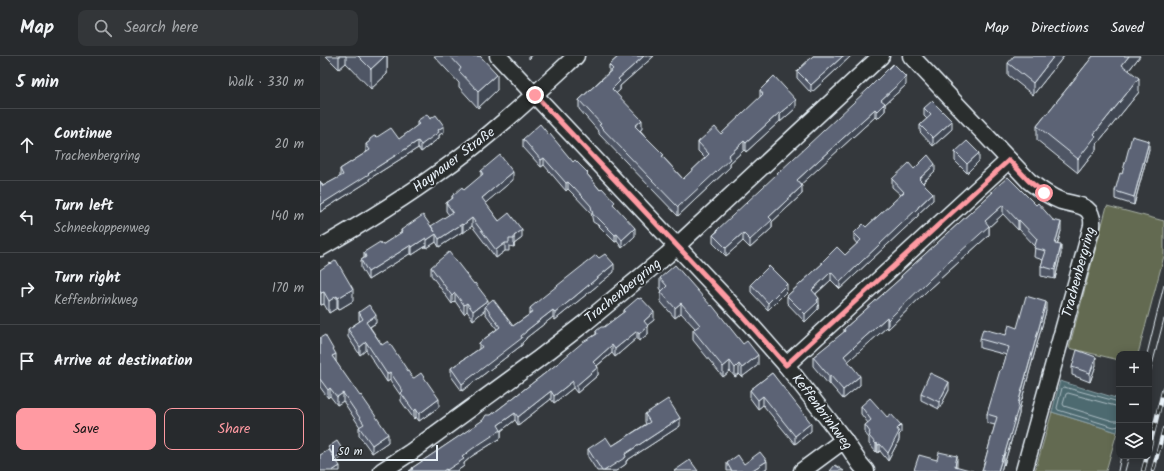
<!DOCTYPE html>
<html lang="en">
<head>
<meta charset="utf-8">
<style>
  :root { --surface:#272a2d; --page:#333639; --text:#f1f3f6; --muted:#a4a7aa; --line:#434649; --accent:#ff9aa2 }
  body { margin:0; font-family:Kalam,sans-serif; background:var(--page); color:var(--text) }
  .controls { position:absolute; right:12px; bottom:12px; display:grid; overflow:hidden; border-radius:8px; box-shadow:0 2px 10px #0003 }
  .controls button { width:36px; height:36px; display:grid; place-items:center; padding:0; border:0; border-bottom:1px solid var(--line); background:var(--surface); color:var(--text); font:20px sans-serif }
  .scale { position:absolute; left:12px; bottom:10px; width:106px; box-sizing:border-box; padding-left:4px; border:2px solid #e8f1f8; border-top:0; font-size:11px; line-height:14px; white-space:nowrap; color:#e8f1f8; -webkit-text-stroke:3px #2a2d2e; paint-order:stroke }
  .stop { position:absolute; width:12px; height:12px; margin:-9px; border:3px solid #ff9aa2; border-radius:50%; background:#fff }
  .stop.end { background:#ff9aa2; border-color:#fff; box-shadow:0 1px 4px #0008 }
  .list { margin:0; padding:0; list-style:none }
  h2 { display:flex; justify-content:space-between; align-items:center; height:52px; margin:0; padding:0 16px; font-size:17px }
  h2 small { font-size:13px; font-weight:400; color:var(--muted) }
  .list li { display:grid; grid-template-columns:26px 1fr auto; gap:12px; align-items:center; box-sizing:border-box; height:72px; padding:0 16px; border-top:1px solid var(--line) }
  .list b { display:block; font-size:15px; white-space:nowrap }
  .list p { margin:0; font-size:13px; white-space:nowrap; color:var(--muted) }
  .list em { font-size:13px; font-style:normal; color:var(--muted) }
  .actions { display:flex; gap:8px; padding:12px 16px }
  .actions a { flex:1; padding:9px 0; border:1px solid var(--accent); border-radius:8px; text-align:center; font-size:14px; color:var(--accent) }
  .actions .main { background:var(--accent); color:#111 }
  .icon { flex:none; width:22px; height:22px; fill:none; stroke:currentColor; stroke-width:2; stroke-linecap:round; stroke-linejoin:round }
  .map { position:relative; flex:none; width:844px; height:415px; overflow:hidden }
  header { display:flex; align-items:center; gap:24px; box-sizing:border-box; height:56px; padding:0 20px; background:var(--surface); border-bottom:1px solid var(--line) }
  header strong { font-size:19px }
  nav { display:flex; gap:22px; margin-inline-start:auto; font-size:14px }
  .search { width:280px; height:36px; background:var(--page); display:flex; align-items:center; gap:10px; box-sizing:border-box; padding:0 14px; border-radius:8px; color:var(--muted); font-size:15px }
  main { display:flex }
  aside { flex:1; background:var(--surface) }
  .map>svg:first-child { display:block }
  .green { fill:#646b51; stroke:#a6aea4 }
  .water { fill:#4d6a70; stroke:#8ba0a6 }
  .lines { fill:none; stroke-linecap:round; stroke-linejoin:round }
  .shore { stroke:#aabbc2; stroke-width:1 }
  .minor-casing { stroke:#e8f1f8; stroke-width:19 }
  .minor { stroke:#2a2d2e; stroke-width:16 }
  .tram { stroke:#e8f1f8; stroke-width:1 }
  .rail-casing { stroke:#e8f1f8; stroke-width:4.5 }
  .rail { stroke:#2a2d2e; stroke-width:3; stroke-dasharray:9; stroke-linecap:butt }
  .wall { fill:#4f5665; stroke:#e8f1f8 }
  .shaded-wall { fill:#404652; stroke:#e8f1f8 }
  .building { fill:#5c6475; stroke:#e8f1f8 }
  .route { stroke:#ff9aa2; stroke-width:5 }
  .labels { text-anchor:middle; dominant-baseline:central; stroke-width:4; stroke-linejoin:round; paint-order:stroke }
  .street-label { font-size:14px; fill:#e8f1f8; stroke:#2a2d2e }
</style>
</head>
<body>
<header>
<strong>Map</strong>
<div class="search"><svg class="icon" aria-label="search" viewBox="0 0 24 24"><circle cx="10" cy="10" r="6"/><path d="M15 15l6 6"/></svg>Search here</div>
<nav><a>Map</a><a>Directions</a><a>Saved</a></nav>
</header>
<main>
<aside>
<h2>5 min<small>Walk · 330 m</small></h2>
<ul class="list">
<li><svg class="icon" aria-label="ahead" viewBox="0 0 24 24"><path d="M12 20V5M6 11l6-6 6 6"/></svg><div><b>Continue</b><p>Trachenbergring</p></div><em>20 m</em></li>
<li><svg class="icon" aria-label="left" viewBox="0 0 24 24"><path d="M17 20v-9H6M10 6l-5 5 5 5"/></svg><div><b>Turn left</b><p>Schneekoppenweg</p></div><em>140 m</em></li>
<li><svg class="icon" aria-label="right" viewBox="0 0 24 24"><path d="M7 20v-9h11M14 6l5 5-5 5"/></svg><div><b>Turn right</b><p>Keffenbrinkweg</p></div><em>170 m</em></li>
<li><svg class="icon" aria-label="arrive" viewBox="0 0 24 24"><path d="M6 21V4h12l-3 4 3 4H6"/></svg><div><b>Arrive at destination</b></div></li>
</ul>
<div class="actions"><a class="main">Save</a><a>Share</a></div>
</aside>
<div class="map">
<svg width="844" height="415" viewBox="0 0 844 415">
  <rect width="100%" height="100%" fill="#34383c"/>
  <filter id="ink" filterUnits="userSpaceOnUse"><feTurbulence type="fractalNoise" baseFrequency=".025" numOctaves="2"/><feDisplacementMap in="SourceGraphic" scale="8" xChannelSelector="R" yChannelSelector="G"/><feConvolveMatrix kernelMatrix="1 2 1 2 8 2 1 2 1" color-interpolation-filters="sRGB"/></filter>
  <g filter="url(#ink)">
    <g class="green">
      <polygon points="787,150 844,165 844,200 818,298 799,298 799,304 749,292"/>
      <polygon points="732,356 797,376 786,415 715,415"/>
    </g>
    <polygon class="water" points="740,325 799,343 799,367 797,376 732,356"/>
    <g class="lines">
      <g class="shore">
        <polyline points="799,346 744,331 742,332 737,352 738,354 794,371 799,370"/>
        <polyline points="799,351 748,337 746,338 743,348 744,350 793,365 799,365"/>
      </g>
      <g class="minor-casing">
        <g id="minor">
          <polyline points="178,0 430,268 466,309 508,363 524,384 540,408 546,415"/>
          <path d="M 591,0 L 709,125 C 719,133 728,140 741,145 C 756,150 774,147 772,170 L 704,415"/>
          <path d="M 0,192 C 42,168 83,143 121,115 C 170,81 213,40 256,0"/>
          <polyline points="466,309 689,104"/>
          <polyline points="62,415 91,396 217,304 266,266 347,199 561,0"/>
          <polyline points="482,415 524,384"/>
        </g>
      </g>
      <use href="#minor" class="minor"/>
      <g class="tram">
        <polyline points="827,298 844,229"/>
        <polyline points="829,321 844,263"/>
        <polyline points="798,415 801,400"/>
        <polyline points="805,415 809,400"/>
      </g>
      <g class="rail-casing">
        <g id="rail">
          <polyline points="829,393 844,332"/>
          <polyline points="823,415 827,400"/>
          <polyline points="833,415 844,373"/>
        </g>
      </g>
      <use href="#rail" class="rail"/>
    </g>
    <g class="wall">
      <polygon points="6,0 67,0 67,18 51,33 26,7 19,13"/>
      <polygon points="114,0 160,0 177,34 158,52 139,31 139,27"/>
      <polygon points="299,0 334,0 300,30 300,34 296,37 322,73 320,74 344,102 363,123 385,102 378,95 378,86 401,78 440,42 440,34 476,52 460,66 460,65 426,96 424,94 410,107 410,111 358,160 279,78 279,76 259,53 259,44 289,16 289,9"/>
      <polygon points="493,0 531,0 491,37 477,22 477,15"/>
      <polygon points="744,0 713,39 688,19 688,7"/>
      <polygon points="773,0 820,0 809,14 819,36 776,89 776,94 758,117 717,84 717,70"/>
      <polygon points="586,29 565,48 565,55 557,63 555,61 481,128 482,138 452,166 452,172 430,192 423,185 406,200 393,187 393,179 397,175 397,174"/>
      <polygon points="604,52 632,73 613,90 600,76 600,69 607,63 604,60"/>
      <polygon points="110,63 124,76 119,79 119,82 101,96 98,92 49,123 49,125 0,156 0,125 3,130 20,121 20,113 47,96 46,95 46,88 57,81 79,83 97,70 97,65"/>
      <polygon points="203,83 253,106 268,119 280,134 295,150 315,180 302,192 297,185 295,186 278,169 273,166 271,157 254,139 248,133 246,135 224,109 221,111 203,91"/>
      <polygon points="829,93 814,149 795,143 795,135 802,118"/>
      <polygon points="635,96 659,105 647,117 635,105"/>
      <polygon points="594,113 615,115 603,127 613,144 598,158 598,160 520,233 511,224 496,238 499,249 498,250 498,253 485,266 467,247 467,240 502,208 502,206 525,199 537,188 534,184 534,177 546,171 581,139 572,131 572,123"/>
      <polygon points="161,115 193,124 165,147 179,165 202,182 194,188 194,191 189,190 189,195 185,195 176,202 152,170 143,177 142,176 119,191 116,186 107,192 106,190 92,199 91,197 48,224 41,212 41,204 44,202 44,196 62,189 81,177 81,174 111,171 129,159 126,155 126,147 132,143 132,140 144,134 161,121"/>
      <polygon points="672,135 741,175 737,188 741,198 735,223 721,220 721,210 723,204 714,201 715,190 699,173 698,174 683,158 669,171 669,179 610,232 568,273 567,271 528,305 540,329 523,343 510,328 509,329 493,310 493,301 524,277 524,273 581,222 581,220 672,137"/>
      <polygon points="279,202 294,216 235,264 233,261 206,282 206,283 202,287 202,289 142,335 131,320 131,312 159,293 159,287 177,273 165,257 165,254 153,264 147,255 144,258 135,245 132,248 111,219 111,211 168,247 193,270 210,258 210,252"/>
      <polygon points="0,214 33,245 18,254 17,252 9,257 4,248 1,249 0,247"/>
      <polygon points="340,222 438,309 422,321 419,318 415,321 410,315 403,321 373,284 373,274 375,272 361,257 355,262 341,246 341,236 342,235 340,232"/>
      <polygon points="431,228 467,235 448,254 431,236"/>
      <polygon points="304,254 334,264 327,269 328,278 319,285 317,282 295,301 292,297 277,310 278,319 257,337 253,332 234,347 231,343 198,369 195,364 181,375 181,382 152,400 144,407 144,410 137,415 89,415 92,413 92,412 171,359 276,278 276,275 284,271 304,256"/>
      <polygon points="726,255 699,354 699,358 684,409 683,408 681,415 662,415 675,369 667,367 667,358 687,299 660,292 660,283 686,279"/>
      <polygon points="39,256 56,267 50,271 62,289 92,321 119,351 99,365 96,361 94,363 81,345 81,340 70,324 67,326 46,294 40,299 28,281 28,273 40,265 39,264"/>
      <polygon points="0,282 16,306 68,386 52,397 39,379 39,371 40,371 23,345 17,349 10,340 8,342 0,331"/>
      <polygon points="776,309 770,326 752,319 752,311"/>
      <polygon points="452,317 491,375 475,388 443,349 438,353 430,342 430,334"/>
      <polygon points="629,334 619,353 601,344 601,337"/>
      <polygon points="541,350 581,377 579,379 579,384 568,405 560,395 558,397 557,395 556,396 549,388 549,382 545,377 545,369 548,367 541,358"/>
      <polygon points="325,358 360,370 306,405 306,408 296,415 277,415 268,401 268,393 292,390 326,368 325,366"/>
      <polygon points="407,407 424,408 447,412 442,415 407,415"/>
    </g>
    <g class="shaded-wall">
      <polygon points="19,0 26,0 26,7 19,13"/>
      <polygon points="65,0 67,0 67,18 51,33 51,13"/>
      <polygon points="209,0 212,0 209,3"/>
      <polygon points="324,0 334,0 300,30 300,34 292,41 292,33 298,23"/>
      <polygon points="523,0 531,0 491,37 491,29"/>
      <polygon points="734,0 744,0 713,39 713,27"/>
      <polygon points="809,0 820,0 802,23 802,9"/>
      <polygon points="177,18 177,34 158,52 158,35"/>
      <polygon points="586,21 586,29 565,48 565,55 557,63 557,55 561,44"/>
      <polygon points="819,22 819,36 776,89 776,94 758,117 758,103 774,78"/>
      <polygon points="476,44 476,52 460,66 460,57"/>
      <polygon points="555,53 555,61 477,132 477,124"/>
      <polygon points="460,56 460,65 426,96 426,87"/>
      <polygon points="322,64 322,73 315,78 315,70"/>
      <polygon points="632,65 632,73 613,90 613,82"/>
      <polygon points="124,70 124,76 119,79 119,82 101,96 101,89 118,74"/>
      <polygon points="98,85 98,92 49,123 49,125 0,156 0,149 48,117"/>
      <polygon points="424,85 424,94 410,107 410,111 358,160 358,151 408,100"/>
      <polygon points="829,85 829,93 814,149 814,141"/>
      <polygon points="659,97 659,105 647,117 647,108"/>
      <polygon points="224,102 224,109 221,111 221,104"/>
      <polygon points="615,108 615,115 599,130 599,123"/>
      <polygon points="193,116 193,124 162,150 162,142"/>
      <polygon points="248,126 248,133 246,135 246,127"/>
      <polygon points="482,130 482,138 452,166 452,172 430,192 430,184 449,161"/>
      <polygon points="613,137 613,144 598,158 598,160 520,233 520,226"/>
      <polygon points="683,149 683,158 669,171 669,179 610,232 568,273 568,264 665,165"/>
      <polygon points="152,162 152,170 143,177 143,169"/>
      <polygon points="699,164 699,173 698,174 698,165"/>
      <polygon points="741,166 741,175 735,197 735,188"/>
      <polygon points="142,168 142,176 119,191 119,183"/>
      <polygon points="315,172 315,180 302,192 302,184"/>
      <polygon points="202,174 202,182 194,188 194,191 194,180"/>
      <polygon points="423,177 423,185 406,200 406,192"/>
      <polygon points="116,178 116,186 107,192 107,184"/>
      <polygon points="297,178 297,185 295,186 295,179"/>
      <polygon points="106,182 106,190 92,199 92,191"/>
      <polygon points="185,187 185,195 176,202 176,194"/>
      <polygon points="91,189 91,197 48,224 48,216"/>
      <polygon points="741,189 741,198 735,223 735,214"/>
      <polygon points="294,208 294,216 235,264 235,257"/>
      <polygon points="511,216 511,224 492,241 492,234"/>
      <polygon points="467,228 467,235 448,254 448,247"/>
      <polygon points="33,233 33,245 18,254 18,242"/>
      <polygon points="4,236 4,248 1,249 1,237"/>
      <polygon points="135,237 135,245 132,248 132,240"/>
      <polygon points="17,240 17,252 9,257 9,245"/>
      <polygon points="499,242 499,249 498,250 498,253 485,266 485,258"/>
      <polygon points="168,244 168,252 165,250 165,254 153,264 153,255"/>
      <polygon points="726,246 726,255 699,354 699,358 684,409 684,400"/>
      <polygon points="147,247 147,255 144,258 144,249"/>
      <polygon points="361,247 361,257 355,262 355,252"/>
      <polygon points="233,254 233,261 206,282 206,283 202,287 202,289 142,335 142,328 201,280 206,275"/>
      <polygon points="334,256 334,264 324,272 324,265"/>
      <polygon points="56,259 56,267 46,273 46,266"/>
      <polygon points="567,261 567,271 524,309 524,300"/>
      <polygon points="328,270 328,278 319,285 319,278"/>
      <polygon points="317,275 317,282 295,301 295,293"/>
      <polygon points="46,286 46,294 40,299 40,291"/>
      <polygon points="292,289 292,297 273,313 273,306"/>
      <polygon points="16,298 16,306 12,300"/>
      <polygon points="438,299 438,309 422,321 422,312"/>
      <polygon points="776,301 776,309 770,326 770,317"/>
      <polygon points="410,305 410,315 403,321 403,311"/>
      <polygon points="419,308 419,318 415,321 415,312"/>
      <polygon points="278,311 278,319 257,337 257,329"/>
      <polygon points="70,316 70,324 67,326 67,318"/>
      <polygon points="510,319 510,328 509,329 509,320"/>
      <polygon points="540,320 540,329 523,343 523,334"/>
      <polygon points="253,325 253,332 234,347 234,340"/>
      <polygon points="629,326 629,334 619,353 619,346"/>
      <polygon points="10,332 10,340 8,342 8,334"/>
      <polygon points="231,335 231,343 198,369 198,361"/>
      <polygon points="23,337 23,345 17,349 17,341"/>
      <polygon points="443,340 443,349 438,353 438,344"/>
      <polygon points="119,343 119,351 99,365 99,358"/>
      <polygon points="96,353 96,361 94,363 94,355"/>
      <polygon points="195,357 195,364 181,375 181,382 152,400 144,407 144,410 137,415 127,415 127,414 142,401 178,369"/>
      <polygon points="360,362 360,370 306,405 306,408 296,415 284,415 305,398"/>
      <polygon points="491,367 491,375 475,388 475,380"/>
      <polygon points="581,369 581,377 579,379 579,384 568,405 568,397 577,373"/>
      <polygon points="68,378 68,386 52,397 52,389"/>
      <polygon points="557,387 557,395 556,396 556,388"/>
      <polygon points="560,388 560,395 558,397 558,389"/>
      <polygon points="24,396 24,400 15,406 15,402"/>
      <polygon points="683,399 683,408 681,415 678,415"/>
      <polygon points="637,400 637,409 636,415 635,410"/>
      <polygon points="447,405 447,412 442,415 431,415"/>
      <polygon points="20,410 20,415 12,415"/>
    </g>
    <g class="building">
      <polygon points="38,0 65,0 51,13"/>
      <polygon points="130,0 160,0 177,18 158,35 139,15 141,12"/>
      <polygon points="299,0 324,0 298,23 300,25 292,33 322,64 315,70 344,99 342,100 363,123 389,98 378,86 395,71 401,78 443,38 440,34 454,20 476,44 460,57 460,56 426,87 424,85 408,100 410,103 358,151 279,69 281,68 259,44 293,13 289,9"/>
      <polygon points="493,0 523,0 491,29 477,15"/>
      <polygon points="694,0 734,0 713,27 688,7"/>
      <polygon points="773,0 809,0 802,9 819,22 774,78 776,80 758,103 717,70"/>
      <polygon points="573,8 586,21 561,44 565,47 557,55 555,53 477,124 482,130 449,161 452,164 430,184 423,177 406,192 393,179 398,175 397,174 548,33"/>
      <polygon points="612,45 632,65 613,82 600,69 611,59 604,52"/>
      <polygon points="107,58 110,63 116,59 124,70 118,74 119,76 101,89 98,85 48,117 49,118 0,149 0,125 3,130 23,119 20,113 50,94 46,88 49,86 50,83 54,80 57,81 71,72 79,83 99,68 97,65"/>
      <polygon points="220,68 229,79 230,78 253,106 255,104 268,117 267,118 280,134 282,132 295,146 293,148 315,172 302,184 297,178 295,179 278,162 273,159 271,150 254,131 254,132 248,126 246,127 224,102 221,104 203,83"/>
      <polygon points="812,80 829,85 814,141 795,135 800,117 802,118"/>
      <polygon points="647,85 659,97 647,108 635,96"/>
      <polygon points="180,99 193,116 162,142 179,165 189,157 202,174 194,180 194,183 189,183 189,187 185,187 176,194 152,162 143,169 142,168 119,183 116,178 107,184 106,182 92,191 91,189 48,216 41,204 46,201 44,196 60,186 62,189 82,176 81,174 103,159 115,176 111,170 133,156 126,147 133,142 132,140 142,131 144,134 163,118 161,115"/>
      <polygon points="608,99 615,108 599,123 613,137 598,151 598,152 520,226 511,216 492,234 499,242 497,244 498,246 485,258 467,240 503,207 502,206 517,191 525,199 541,184 534,177 543,168 546,171 584,136 572,123 589,107 594,113"/>
      <polygon points="688,121 716,149 718,147 733,164 741,166 735,188 741,189 735,214 721,210 726,195 714,192 717,183 699,164 698,165 683,149 665,165 669,170 610,223 568,264 567,261 524,300 540,320 523,334 510,319 509,320 493,301 525,275 524,273 582,221 581,220 673,136 672,135"/>
      <polygon points="129,196 154,228 155,227 168,244 153,255 147,247 144,249 135,237 132,240 111,211"/>
      <polygon points="285,198 294,208 235,257 233,254 206,275 206,276 201,280 202,282 142,328 131,312 162,291 159,287 180,271 165,250 173,243 193,270 213,256 210,252 223,241 276,199 279,202"/>
      <polygon points="16,204 33,233 18,242 17,240 9,245 4,236 1,237 0,235 0,214 10,207 11,208"/>
      <polygon points="355,209 391,250 392,249 423,288 427,285 438,299 422,312 419,308 415,312 410,305 403,311 373,274 380,269 361,247 355,252 341,236 347,230 340,222"/>
      <polygon points="449,210 467,228 448,247 431,228"/>
      <polygon points="706,240 726,246 698,348 699,349 684,400 683,399 678,415 662,415 677,361 667,358 680,314 682,313 689,291 660,283 663,273 686,279 689,269 697,272"/>
      <polygon points="318,242 319,243 321,242 334,256 324,265 328,270 319,278 317,275 295,293 292,289 273,306 278,311 257,329 253,325 234,340 231,335 198,361 195,357 178,369 181,374 152,393 142,401 144,403 127,414 126,413 123,415 89,415 93,413 92,412 163,364 166,359 171,359 237,308 263,286 277,278 276,275 281,271 284,271 305,255 304,254"/>
      <polygon points="49,249 56,259 46,266 62,289 68,285 92,321 94,322 101,317 119,343 99,358 96,353 94,355 81,337 83,335 70,316 67,318 46,286 40,291 28,273 43,263 39,256"/>
      <polygon points="5,279 16,298 12,300 40,340 41,339 68,378 52,389 39,371 44,368 23,337 17,341 10,332 8,334 0,323 0,282"/>
      <polygon points="757,294 776,301 770,317 752,311"/>
      <polygon points="452,317 491,367 475,380 443,340 438,344 430,334"/>
      <polygon points="610,317 629,326 619,346 601,337"/>
      <polygon points="550,342 567,361 571,358 581,369 577,373 579,376 568,397 560,388 558,389 557,387 556,388 549,380 550,379 549,377 550,376 545,369 551,364 541,350"/>
      <polygon points="348,343 360,362 305,398 306,401 284,415 282,415 268,393 286,381 292,390 330,366 325,358"/>
      <polygon points="17,385 24,396 15,402 8,391"/>
      <polygon points="9,394 20,410 12,415 0,415 0,399"/>
      <polygon points="440,396 447,405 431,415 411,415 411,414 407,407 418,399 424,408"/>
      <polygon points="619,396 637,400 635,410 653,415 598,415 594,414 599,399 617,404"/>
      <polygon points="370,404 378,415 354,415"/>
      <polygon points="515,409 524,415 510,415"/>
    </g>
  </g>
  <g class="lines" filter="url(#ink)">
    <polyline class="route" points="215,39 411,247 466,309 689,104 709,125 724,137"/>
  </g>
  <g class="labels">
    <g class="street-label">
      <text transform="translate(134 104) rotate(-37)">Haynauer Straße</text>
      <text transform="translate(759 216) rotate(-75)">Trachenbergring</text>
      <text transform="translate(303 235) rotate(-39)">Trachenbergring</text>
      <text transform="translate(502 356) rotate(53)">Keffenbrinkweg</text>
    </g>
  </g>
</svg>
<div class="controls">
<button>+</button>
<button>−</button>
<button><svg class="icon" aria-label="layers" viewBox="0 0 24 24"><path d="M12 4l9 5-9 5-9-5zM3 14l9 5 9-5"/></svg></button>
</div>
<div class="scale">50 m</div>
<div class="stop" style="left:724px;top:137px"></div>
<div class="stop end" style="left:215px;top:39px"></div>
</div>
</main>
</body>
</html>
